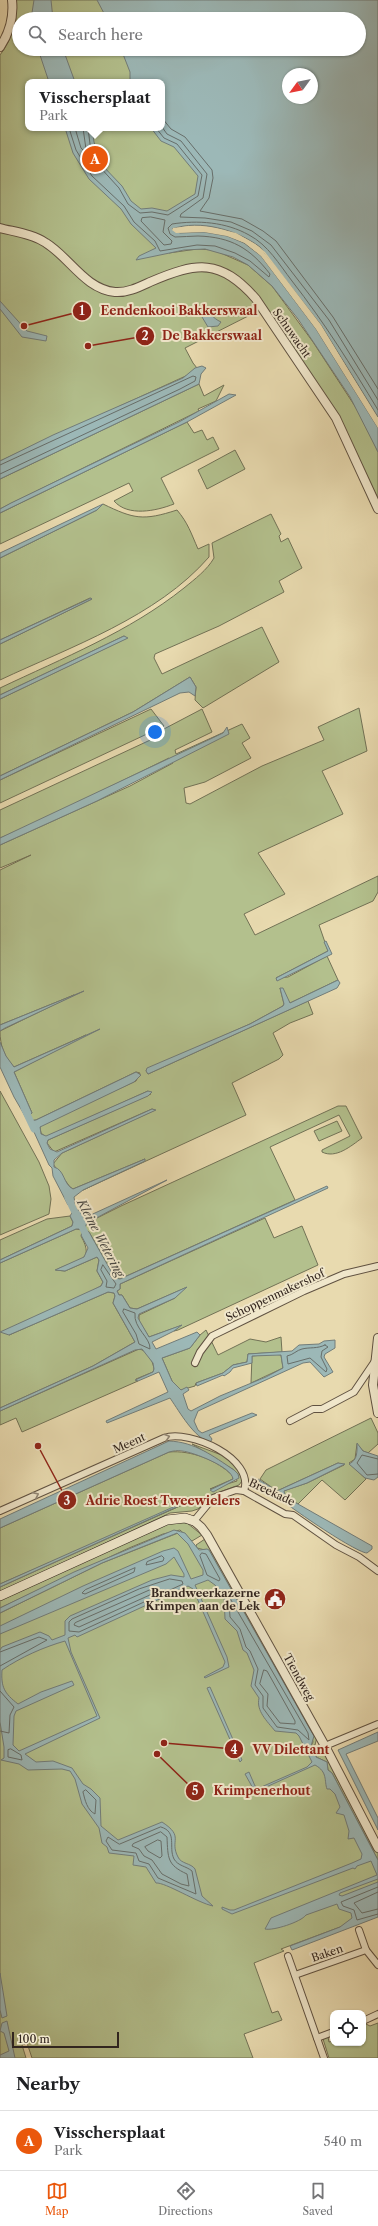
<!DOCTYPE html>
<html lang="en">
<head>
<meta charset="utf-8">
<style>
  :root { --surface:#fff; --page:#f2f2f2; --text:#202124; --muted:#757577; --line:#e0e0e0; --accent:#ea580c }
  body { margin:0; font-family:"Libre Caslon Text",serif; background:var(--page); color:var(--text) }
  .controls { position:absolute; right:12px; bottom:12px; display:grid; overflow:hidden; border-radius:8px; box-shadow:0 1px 3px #0004 }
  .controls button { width:36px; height:36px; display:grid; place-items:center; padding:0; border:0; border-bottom:1px solid var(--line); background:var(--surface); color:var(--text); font:20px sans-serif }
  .compass { position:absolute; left:282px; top:68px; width:36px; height:36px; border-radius:50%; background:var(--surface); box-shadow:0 1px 3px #0004; rotate:237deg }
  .scale { position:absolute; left:12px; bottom:10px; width:107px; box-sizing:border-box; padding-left:4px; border:2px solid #32251e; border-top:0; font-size:11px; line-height:14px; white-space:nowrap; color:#32251e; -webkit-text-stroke:3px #f0e7cb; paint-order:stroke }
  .you { position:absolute; left:155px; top:732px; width:14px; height:14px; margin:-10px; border:3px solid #fff; border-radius:50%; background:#1a73e8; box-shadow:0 0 0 6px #1a73e833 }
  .badge { display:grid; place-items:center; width:26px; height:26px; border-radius:50%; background:var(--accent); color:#fff; font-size:13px; font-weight:700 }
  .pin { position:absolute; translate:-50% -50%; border:2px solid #fff; box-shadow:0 1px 4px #0006 }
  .popup { position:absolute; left:25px; top:79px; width:140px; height:52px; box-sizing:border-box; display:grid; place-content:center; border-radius:8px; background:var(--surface); filter:drop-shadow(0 1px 3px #0005); font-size:13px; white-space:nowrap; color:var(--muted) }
  .popup b { font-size:15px; color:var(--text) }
  .popup::after { content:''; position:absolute; left:50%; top:100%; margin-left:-8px; border:8px solid transparent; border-top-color:var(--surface) }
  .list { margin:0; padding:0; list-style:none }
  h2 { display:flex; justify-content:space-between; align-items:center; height:52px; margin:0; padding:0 16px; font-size:17px }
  h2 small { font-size:13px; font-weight:400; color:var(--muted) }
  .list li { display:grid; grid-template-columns:26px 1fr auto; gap:12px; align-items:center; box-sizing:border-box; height:60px; padding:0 16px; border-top:1px solid var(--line) }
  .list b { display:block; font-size:15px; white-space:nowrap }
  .list p { margin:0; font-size:13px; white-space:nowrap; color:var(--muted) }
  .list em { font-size:13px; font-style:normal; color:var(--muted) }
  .icon { flex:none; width:22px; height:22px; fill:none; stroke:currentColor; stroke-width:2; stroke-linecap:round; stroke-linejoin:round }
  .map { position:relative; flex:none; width:378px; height:2058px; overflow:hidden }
  .search { position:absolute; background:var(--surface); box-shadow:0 1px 3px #0004; left:12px; right:12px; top:12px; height:44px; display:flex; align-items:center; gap:10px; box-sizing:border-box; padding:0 14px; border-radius:22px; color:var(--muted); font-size:15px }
  .sheet { height:112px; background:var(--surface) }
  nav { display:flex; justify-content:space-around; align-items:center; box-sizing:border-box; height:56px; border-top:1px solid var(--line); background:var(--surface); font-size:11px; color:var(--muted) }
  nav a { display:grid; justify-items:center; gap:2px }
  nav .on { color:var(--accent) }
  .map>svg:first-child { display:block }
  .green { fill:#b3c08d; stroke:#727256 }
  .water { fill:#9cb8b7; stroke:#727d7a; fill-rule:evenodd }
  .pier { fill:#e8daaf }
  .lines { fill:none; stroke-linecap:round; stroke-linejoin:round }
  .shore { stroke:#676e6a; stroke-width:1 }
  .canal { stroke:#9cb8b7; stroke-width:7 }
  .minor-casing { stroke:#605242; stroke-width:8 }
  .tertiary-casing { stroke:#605242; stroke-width:10 }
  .secondary-casing { stroke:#32251e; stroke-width:10 }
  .minor { stroke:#f0e7cb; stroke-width:6 }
  .tertiary { stroke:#f0e7cb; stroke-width:8 }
  .secondary { stroke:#f0e7cb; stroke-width:9 }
  .oneway { stroke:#918674 }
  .labels { text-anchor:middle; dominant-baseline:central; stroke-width:4; stroke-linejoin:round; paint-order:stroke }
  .street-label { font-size:11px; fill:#32251e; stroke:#f0e7cb }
  .poi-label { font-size:11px; font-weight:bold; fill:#32251e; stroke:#f0e7cb; text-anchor:end }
  .water-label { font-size:12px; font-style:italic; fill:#4c4a44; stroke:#f0e7cb }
  .leader { fill:none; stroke:#8f2418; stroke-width:1.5 }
  .callout-dot { fill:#8f2418; stroke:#f0e7cb; stroke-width:1.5 }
  .mark-label { font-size:12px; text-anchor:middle; font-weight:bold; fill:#fff }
  .callout-label { font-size:12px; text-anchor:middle; font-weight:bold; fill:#8f2418; stroke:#f0e7cb; stroke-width:4; stroke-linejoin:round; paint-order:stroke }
</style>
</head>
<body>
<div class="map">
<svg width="378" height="2058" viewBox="0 0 378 2058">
  <rect width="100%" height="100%" fill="#e8daaf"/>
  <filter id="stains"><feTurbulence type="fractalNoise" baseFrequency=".005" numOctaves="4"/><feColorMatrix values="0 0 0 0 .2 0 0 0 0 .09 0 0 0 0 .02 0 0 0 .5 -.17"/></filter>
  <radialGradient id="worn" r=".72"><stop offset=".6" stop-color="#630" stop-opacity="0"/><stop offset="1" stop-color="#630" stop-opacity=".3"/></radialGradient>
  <g class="green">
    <path d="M 16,0 L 99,0 L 109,19 L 19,19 L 19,49 L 124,49 L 141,82 L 28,82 L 28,128 L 162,128 L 214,193 L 162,227 L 169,253 L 197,249 L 214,250 L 248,265 L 272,286 L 313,342 L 362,417 L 378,452 L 378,499 L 338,415 L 263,303 L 257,297 L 207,266 L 121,290 L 102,286 L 85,274 L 58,248 L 0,225 L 0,55 C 13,38 16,22 16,0 Z"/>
    <path d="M 0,230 L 43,243 L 111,294 C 144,284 195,260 227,278 C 241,285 250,298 260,310 L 185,348 L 193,363 L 197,368 L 190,374 L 0,461 Z"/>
    <polygon points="199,384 204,396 224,385 216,401 198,409 199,411 0,509 0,479"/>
    <path d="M 187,422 L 194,433 L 202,430 L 207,440 L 213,437 L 219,449 L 161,478 L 174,504 C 156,511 128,517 114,501 L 133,491 L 129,483 L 0,544 L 0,513 Z"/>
    <polygon points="235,450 245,469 207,489 198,470"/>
    <path d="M 103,504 C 134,519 143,521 177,510 C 188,523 191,533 198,549 L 209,544 L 209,557 C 157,617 70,647 0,680 L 0,644 L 92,599 L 90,598 L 0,640 L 0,558 L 97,510 Z"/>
    <path d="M 271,514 L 281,534 L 279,536 L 281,542 L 288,538 L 302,568 L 279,581 L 284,592 L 219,626 L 155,654 L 154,658 L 162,674 L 262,627 L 279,662 L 203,708 L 195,700 L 196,687 L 190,677 L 133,712 L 0,776 L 0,699 L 127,638 L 124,636 L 0,695 L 0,688 C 63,658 129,632 184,588 C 195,579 207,570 214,558 L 212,543 Z"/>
    <path d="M 359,708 L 367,751 L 322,771 L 343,814 L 258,853 L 285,894 L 244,914 L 255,935 L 378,876 L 378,892 L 373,901 L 319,925 L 328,951 L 276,978 L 288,977 L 327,956 L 338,980 L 290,1003 L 280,988 L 284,1004 L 283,1006 L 250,1024 L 146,1070 L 148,1074 L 308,1001 L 313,1014 L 290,1023 L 273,1033 L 283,1055 L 279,1059 L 232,1083 L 246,1115 L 83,1190 L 145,1159 L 73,1189 L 70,1187 L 53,1164 L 62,1153 L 155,1110 L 152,1109 L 54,1152 L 47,1143 L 48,1140 L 151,1094 L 148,1091 L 46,1137 L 41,1133 L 40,1127 L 42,1124 L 136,1081 L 140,1073 L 136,1072 L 36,1120 L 29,1121 L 29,1123 L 25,1116 L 28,1117 L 32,1113 L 14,1072 L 86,1035 L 14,1067 C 4,1057 0,1045 0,1031 L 74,995 L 0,1025 L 0,870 L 31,855 L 0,868 L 0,845 L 130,786 L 173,763 L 169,758 L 25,828 L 0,838 L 0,810 L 161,735 L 162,730 L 202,709 L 212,732 L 175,750 L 176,754 L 242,724 L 250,738 L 242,743 L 251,758 L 205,782 L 184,788 L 186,803 L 190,804 L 262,766 L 324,740 L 318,727 Z"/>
    <polygon points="151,709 164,726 0,803 0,780"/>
    <polygon points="0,1091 39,1162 49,1186 51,1199 49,1214 0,1235"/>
    <path d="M 338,1106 L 346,1106 L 362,1138 C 351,1146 336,1159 322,1152 L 322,1150 L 350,1136 L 339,1115 L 270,1147 L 295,1200 L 120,1279 L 115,1278 L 89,1232 L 84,1229 L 87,1223 L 121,1206 Z"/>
    <polygon points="337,1121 342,1131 319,1141 314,1131"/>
    <polygon points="70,1216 73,1222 72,1226 0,1260 0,1240 47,1219"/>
    <polygon points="265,1218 274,1238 302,1226 318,1265 178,1330 174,1331 180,1326 149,1337 139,1321 139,1315 175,1298 185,1288 137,1309 130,1308 122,1295 119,1295 117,1291 120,1289 120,1284"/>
    <path d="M 76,1229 L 82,1230 L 83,1232 L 81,1236 C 96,1263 76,1259 56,1270 L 65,1271 L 97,1257 L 99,1260 L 97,1271 L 103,1282 L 101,1286 L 9,1335 L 108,1292 L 114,1293 L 115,1296 L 113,1303 L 135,1342 L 93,1366 L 0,1408 L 0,1263 Z"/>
    <polygon points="206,1330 218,1355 250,1339 266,1342 281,1337 282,1352 248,1354 247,1362 233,1365 223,1373 196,1383 195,1386 181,1390 172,1381 162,1358 190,1348 200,1335"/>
    <path d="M 139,1349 C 147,1350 153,1361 154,1369 L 153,1372 L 136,1379 L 138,1381 L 22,1432 L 16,1418 L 0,1425 L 0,1411 Z"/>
    <polygon points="273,1354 281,1355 283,1368 251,1383 252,1356"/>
    <polygon points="371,1418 378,1433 378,1444 368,1453 363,1451 357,1444 355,1459 349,1463 366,1479 345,1500 322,1480 298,1504 286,1497 283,1491 307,1483 344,1465 338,1463 277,1491 260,1479 266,1470"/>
    <path d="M 192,1444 L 227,1457 L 239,1469 L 242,1481 L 239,1485 L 214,1494 L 198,1509 L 192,1511 L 170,1513 L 0,1592 L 0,1587 L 182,1505 L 0,1584 L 0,1528 L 169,1452 C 191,1450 217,1460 233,1476 L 233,1479 L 210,1489 L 237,1481 L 234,1470 Z"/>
    <polygon points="172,1522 187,1523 202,1535 192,1541 180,1530 163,1534 129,1548 0,1608 0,1600"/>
    <polygon points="178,1533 185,1536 205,1562 378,1869 378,1913 281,1949 284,1951 254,1963 272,2013 278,2011 282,2020 244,2034 253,2058 32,2058 27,2043 22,2045 26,2058 0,2058 0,1613 102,1563"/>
    <polygon points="205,1539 317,1737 315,1745 311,1746 313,1742 311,1731 209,1551 197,1548 196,1545"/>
    <polygon points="316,1753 328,1756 378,1853 378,1860 332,1773 328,1770 327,1762 316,1757"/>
    <polygon points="378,2023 378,2058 329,2058 323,2039 328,2037 329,2042 333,2041 333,2043 363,2043 363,2030 366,2024 370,2026"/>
  </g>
  <g class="water">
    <polygon points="34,0 51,0 53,19 31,19"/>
    <path d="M 97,0 L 378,0 L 378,417 L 321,325 L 260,247 C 237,230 200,219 172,229 L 180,233 L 204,232 L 227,236 L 244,243 L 261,256 L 316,329 L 378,428 L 378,452 L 350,397 L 298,319 L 272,286 L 248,265 L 233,257 L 205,249 L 184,250 L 136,260 L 139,256 L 156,248 L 131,224 L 121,209 L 89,179 L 73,153 L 65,128 L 92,128 L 94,142 L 101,164 L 122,186 L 131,201 L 141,209 L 152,208 L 167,211 L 195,194 L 198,176 L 174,147 L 161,141 L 151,128 L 162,128 L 162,82 L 130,82 L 130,72 L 121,49 L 359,49 L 359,19 L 107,19 ZM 288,74 L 312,74 L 312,98 L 288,98 Z"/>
    <polygon points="38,49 63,49 75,82 49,82"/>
    <polygon points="0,301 27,331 47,336 46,341 22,337 0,309"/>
    <path d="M 200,309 C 210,311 212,318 221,322 L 218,326 L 208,327 L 199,312 Z"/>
    <polygon points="202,366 206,368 201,374 199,384 0,479 0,461 53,435 183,378 195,368"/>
    <polygon points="229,394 236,395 187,422 0,513 0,509 11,503 179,422"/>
    <polygon points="103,504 97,510 0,558 0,553"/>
    <polygon points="91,598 92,599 0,644 0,640"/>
    <polygon points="124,636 128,638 0,699 0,695"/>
    <polygon points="190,677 196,687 195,696 189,692 180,693 0,780 0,776 133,712"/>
    <polygon points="227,727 229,734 97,801 0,845 0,838 223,733"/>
    <polygon points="326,941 332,954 277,981 276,978 328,951 324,942"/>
    <polygon points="338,980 340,983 337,988 148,1074 146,1071 147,1068 250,1024 283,1006 284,1004 280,988 283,988 290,1003"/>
    <polygon points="84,991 5,1028 0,1031 0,1025"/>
    <polygon points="100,1029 14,1072 32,1113 28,1117 25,1116 14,1097 0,1067 0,1042 6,1056 14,1067"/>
    <path d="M 136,1072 L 141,1075 L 134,1082 L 40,1127 L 41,1134 L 46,1136 L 148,1091 L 152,1092 L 148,1096 L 48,1140 L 47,1143 L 50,1149 L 57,1152 L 152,1109 L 156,1110 L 62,1153 L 54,1160 L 54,1167 C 65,1170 63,1184 73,1189 L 145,1159 L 145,1161 L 83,1190 L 74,1197 L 75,1203 L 68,1205 L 53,1176 L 52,1168 L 49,1165 L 29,1121 L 36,1120 Z"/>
    <polygon points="167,1180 87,1223 84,1229 76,1229 0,1263 0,1260 72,1226 73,1222 70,1216 73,1211 79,1210 84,1218"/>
    <path d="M 327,1186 L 328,1188 L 120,1284 L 120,1289 L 117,1291 L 119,1295 L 122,1295 L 130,1308 L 137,1309 L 187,1287 L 175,1298 L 139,1314 L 138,1318 L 149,1337 L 182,1325 L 174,1331 L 152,1342 L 156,1349 L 197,1332 L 200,1335 L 190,1348 L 162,1358 L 172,1381 L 181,1390 L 187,1387 L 189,1390 L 183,1394 L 188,1409 L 191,1411 L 220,1396 L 266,1377 L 283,1368 L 281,1355 L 252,1356 L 252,1363 L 233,1368 L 230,1372 L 224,1376 L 223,1375 L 197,1386 L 196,1383 L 223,1373 L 233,1365 L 247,1362 L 248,1354 L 292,1351 L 299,1345 L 319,1344 L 324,1341 L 335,1340 L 335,1348 L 325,1354 L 324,1357 L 333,1372 L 324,1377 L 310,1362 L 303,1363 L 198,1411 L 194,1421 L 198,1430 L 202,1433 L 252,1413 L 257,1415 L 209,1435 L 212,1439 L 210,1443 C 193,1436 181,1414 170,1398 L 107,1423 L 106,1421 L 168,1392 L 159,1372 L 138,1381 L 135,1380 L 153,1372 L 154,1369 L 153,1363 L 142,1349 L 135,1350 L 0,1411 L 0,1408 L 93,1366 L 135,1342 L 113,1303 L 115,1296 L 114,1293 L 108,1292 L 9,1335 L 0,1332 L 101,1286 L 103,1282 L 97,1271 L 99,1260 L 97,1257 L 65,1271 L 55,1270 L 84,1257 L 88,1248 L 81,1235 L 83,1232 L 89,1232 L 115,1278 L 120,1279 Z"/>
    <path d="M 169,1441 C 195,1442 213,1456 234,1470 L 238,1474 L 239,1478 L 213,1492 L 210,1490 L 233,1479 C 232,1467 193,1452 182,1451 C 178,1450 173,1451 169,1452 L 0,1528 L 0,1519 Z"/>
    <path d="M 357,1443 L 363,1451 L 378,1456 L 378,1477 L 374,1480 L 365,1478 L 349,1464 C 358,1460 357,1451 357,1443 Z"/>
    <path d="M 338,1463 L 345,1464 L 307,1483 L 284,1491 C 285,1498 292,1501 298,1504 L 372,1546 L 372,1549 L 367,1553 C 355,1553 261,1489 258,1479 L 277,1491 Z"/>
    <polygon points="180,1504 183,1504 0,1587 0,1584"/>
    <path d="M 174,1530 L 185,1533 L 199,1550 L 207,1549 L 209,1550 L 311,1731 L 314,1736 L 311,1746 L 314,1755 L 316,1754 L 316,1757 L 327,1762 L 328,1770 L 332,1773 L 378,1860 L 378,1879 L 340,1893 L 339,1895 L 342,1896 L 378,1882 L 378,1917 L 292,1950 L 290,1946 L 340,1927 L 352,1918 L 351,1913 L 339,1909 L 337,1904 L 306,1915 C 301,1922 273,1931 265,1929 L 271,1918 L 377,1875 L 371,1861 L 357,1866 L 355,1869 L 353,1868 L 232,1914 L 222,1909 L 222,1907 L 230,1910 L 234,1910 L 352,1863 L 361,1859 L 362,1854 L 354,1838 L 348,1839 L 349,1831 L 344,1815 L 336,1813 L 340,1807 L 335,1794 L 330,1789 L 327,1789 C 324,1781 328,1772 315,1765 L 255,1792 L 245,1774 L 249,1772 L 255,1786 L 259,1788 L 307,1767 L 312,1762 L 299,1736 L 296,1733 L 275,1731 C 267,1721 256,1711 259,1698 L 251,1686 L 254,1670 L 247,1653 L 243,1650 L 237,1631 L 225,1619 L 224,1597 L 215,1585 L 208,1580 L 195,1585 L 227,1657 L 229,1667 L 205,1678 L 204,1677 L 223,1667 L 225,1662 L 193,1589 L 188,1586 L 77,1637 L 75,1635 L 68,1638 L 71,1652 L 100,1718 L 25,1754 L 36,1762 L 53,1761 L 72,1768 L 83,1784 L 91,1789 L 100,1798 L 101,1826 L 118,1840 L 162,1822 C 185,1837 169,1840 178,1857 C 181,1864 191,1863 195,1869 L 202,1896 L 213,1906 C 198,1903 165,1882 156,1883 L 146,1867 L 133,1865 L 134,1856 L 109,1853 L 107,1847 L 102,1843 L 99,1828 L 82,1804 L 75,1779 L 70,1771 L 62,1769 L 28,1770 L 19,1764 L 1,1760 L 4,1758 L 4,1747 L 0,1722 L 0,1650 L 2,1647 L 40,1632 L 49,1636 L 52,1640 L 65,1635 L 65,1621 L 70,1616 L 152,1580 L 171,1575 L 184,1577 L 184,1574 L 174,1557 L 166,1564 L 0,1634 L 0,1626 L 83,1586 L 163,1551 L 174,1548 L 178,1551 L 191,1579 L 203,1575 L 203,1570 L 188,1544 L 177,1533 L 102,1563 L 0,1613 L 0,1608 L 74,1572 ZM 65,1641 L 97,1716 L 19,1751 L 13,1745 L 14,1716 L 16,1711 L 74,1685 L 72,1681 L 41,1692 L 18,1704 C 4,1693 1,1687 2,1670 C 21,1657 44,1647 65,1641 Z"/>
    <polygon points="210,1687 242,1760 240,1762 207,1688"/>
    <polygon points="378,1732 378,1741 346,1754 378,1818 378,1830 338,1750"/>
    <polygon points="0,1973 7,2016 2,2018 0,2010"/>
    <polygon points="7,2021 15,2058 0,2058 0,2055 9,2051 4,2033 0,2031 2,2023"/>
  </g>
  <polygon class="pier" points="191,226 219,229 236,233 255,244 265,252 321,325 378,419 319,327 264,253 246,240 228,232 204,229 174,230 204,230 227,234 246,242 262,254 327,342 378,425 378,428 316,329 261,256 245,243 227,236 204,232 176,233 172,230 173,228"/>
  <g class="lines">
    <g class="shore">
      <polyline points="162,118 171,129 185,137 212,170 213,178 209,198 200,211 242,219 263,231 276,241 333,317 378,389"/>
      <polyline points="162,127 167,134 181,141 207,174 203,198 181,214 180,217 205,218 231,222 252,231 271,245 329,320 378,400"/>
      <path d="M 69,128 L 76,150 L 92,176 L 124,206 L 134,222 L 155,241 L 160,251 L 197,245 L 215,246 L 235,253 L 250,261 L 269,277 L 270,274 C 250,248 231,237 198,236 C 190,236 183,237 175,237 L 170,234 L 168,228 L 172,224 C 198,220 226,222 249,235 C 268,245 279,264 292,281 C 324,322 351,365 378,410"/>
      <polyline points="75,128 81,148 84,151 86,149 83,128"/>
      <polyline points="88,128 90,144 98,165 119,188 128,204 140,213 152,212 168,215 198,196 202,175 177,144 164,138 156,128"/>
      <polygon points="151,217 165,220 163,232 172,241 171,244 164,245 141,221 142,218"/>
      <polyline points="0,465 193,376 196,377 195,381 180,389 0,474"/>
      <polygon points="103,1265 116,1284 114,1288 106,1287 107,1281 101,1270"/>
      <path d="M 124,1309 L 135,1313 C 133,1328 151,1338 150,1349 L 139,1344 L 136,1334 L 123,1312 Z"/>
      <path d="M 325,1345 L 328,1347 L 322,1351 L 321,1357 L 327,1369 L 326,1372 L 310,1358 L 288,1364 L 287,1356 C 293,1355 297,1350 302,1349 C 310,1347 317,1349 325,1345 Z"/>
      <polyline points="378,1459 362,1455 357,1463 367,1475 378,1474"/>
      <polygon points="202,1553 206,1554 220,1579 219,1581 207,1575 200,1556"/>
      <polygon points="162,1556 164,1558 163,1561 146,1565 147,1562"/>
      <polygon points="135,1568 134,1572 85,1594 82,1593 85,1590"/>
      <polygon points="170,1579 182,1581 183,1584 79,1632 69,1631 69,1622 72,1619 139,1589"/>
      <polygon points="150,1590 153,1591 152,1594 79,1627 74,1625 75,1623"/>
      <polygon points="231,1600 308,1733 309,1740 298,1730 277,1727 263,1708 263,1696 255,1685 258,1669 250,1651 246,1647 240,1629 230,1617 229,1602"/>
      <polyline points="0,1652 39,1637 47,1640 0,1666"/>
      <polygon points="264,1670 267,1671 295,1721 295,1724 280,1723 267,1706 268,1694 260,1684"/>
      <polyline points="0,1691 14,1707 10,1715 9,1733 0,1731"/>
      <polygon points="11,1749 21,1755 22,1760 8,1757 8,1750"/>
      <path d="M 86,1790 L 96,1800 L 95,1814 C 87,1810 85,1800 83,1792 Z"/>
      <path d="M 161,1827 C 178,1832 168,1847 174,1859 C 178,1866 186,1866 192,1871 L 196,1894 L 158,1878 L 149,1864 L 139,1861 L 136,1853 L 112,1850 L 106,1841 L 108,1837 L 119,1844 Z"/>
      <path d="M 161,1832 L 167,1837 C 168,1858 167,1865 187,1874 L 189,1886 L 181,1884 L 162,1874 L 152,1860 L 144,1856 L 139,1849 L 132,1846 L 133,1844 Z"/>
      <polygon points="158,1840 161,1841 162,1856 160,1858 148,1851 145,1847"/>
      <polyline points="378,1887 341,1902 343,1906 354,1910 357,1920 378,1914"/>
      <polyline points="378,1892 354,1903 362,1913 378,1909"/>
    </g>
    <g class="canal">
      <polyline points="24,1108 34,1129"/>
      <polyline points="68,1198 88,1239"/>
    </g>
    <g class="minor-casing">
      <g id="minor">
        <polyline points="195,1363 200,1352 212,1336 304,1291 344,1274 378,1266"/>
        <polyline points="290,1421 313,1409 322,1409 354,1392 375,1361"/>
        <path d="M 0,1511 L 164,1438 C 189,1429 255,1458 244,1491"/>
        <polyline points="194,1521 213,1498 236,1490 244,1491 285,1514 293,1515 336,1545 359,1557 378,1571"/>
        <polyline points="325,1746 378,1724"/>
        <polyline points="359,1930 366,1950"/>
        <polyline points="288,1956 324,2058"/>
        <polyline points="295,1975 366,1950 378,1965"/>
        <polyline points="363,2021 378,2014"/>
        <polyline points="317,2038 333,2032"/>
      </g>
    </g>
    <g class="tertiary-casing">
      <g id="tertiary">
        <path d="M 0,47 C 10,32 14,18 12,0"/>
        <path d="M 0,228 C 15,232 33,234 46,243 C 70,258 85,289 115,292 C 127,293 139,287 150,282 C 197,262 220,258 256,299 L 336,418 L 378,509"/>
        <polyline points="378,1338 373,1385 378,1413"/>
        <polyline points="194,1521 201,1527 207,1535 325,1746 378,1848"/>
      </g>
    </g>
    <g class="secondary-casing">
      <polyline id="secondary" points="0,1596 167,1520 185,1518 194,1521"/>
    </g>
    <use href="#minor" class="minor"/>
    <use href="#tertiary" class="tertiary"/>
    <use href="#secondary" class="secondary"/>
  </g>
  <defs><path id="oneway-chevron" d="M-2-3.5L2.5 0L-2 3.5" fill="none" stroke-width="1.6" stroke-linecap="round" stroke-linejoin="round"/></defs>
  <g class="oneway">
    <use href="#oneway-chevron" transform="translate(167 1437) rotate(-17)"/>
    <use href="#oneway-chevron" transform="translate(36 1495) rotate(-24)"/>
  </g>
  <defs>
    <g id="civic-disc" transform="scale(1.15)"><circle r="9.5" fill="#8f2418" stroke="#f0e7cb"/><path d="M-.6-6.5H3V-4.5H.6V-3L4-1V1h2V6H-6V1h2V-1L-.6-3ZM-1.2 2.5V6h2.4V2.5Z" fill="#fff"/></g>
  </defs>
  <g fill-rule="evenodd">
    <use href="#civic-disc" x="275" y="1599"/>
  </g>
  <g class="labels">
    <g class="street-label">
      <text transform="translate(292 333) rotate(55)">Schuwacht</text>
      <text transform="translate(275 1295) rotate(-25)">Schoppenmakershof</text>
      <text transform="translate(129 1443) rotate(-24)">Meent</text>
      <text transform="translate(272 1492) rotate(25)">Breekade</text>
      <text transform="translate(299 1677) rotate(61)">Tiendweg</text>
      <text transform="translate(327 1953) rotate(-19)">Baken</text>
    </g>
    <g class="poi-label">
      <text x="260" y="1593">Brandweerkazerne<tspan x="260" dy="13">Krimpen aan de Lek</tspan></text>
    </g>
    <g class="water-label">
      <text transform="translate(101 1238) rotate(62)">Kleine Wetering</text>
    </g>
  </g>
  <path class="leader" d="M24 326L82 311M88 346L145 336M38 1446L67 1500M164 1743L234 1749M157 1754L195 1791"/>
  <g class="callout-dot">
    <circle cx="24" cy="326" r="4"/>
    <circle cx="88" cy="346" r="4"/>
    <circle cx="38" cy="1446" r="4"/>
    <circle cx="164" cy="1743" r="4"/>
    <circle cx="157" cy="1754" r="4"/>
    <circle cx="82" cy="311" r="10"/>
    <circle cx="145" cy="336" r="10"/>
    <circle cx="67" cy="1500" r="10"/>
    <circle cx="234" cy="1749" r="10"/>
    <circle cx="195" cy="1791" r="10"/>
  </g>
  <g class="mark-label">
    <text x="82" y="315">1</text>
    <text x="145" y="340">2</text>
    <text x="67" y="1505">3</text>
    <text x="234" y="1754">4</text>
    <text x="195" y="1795">5</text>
  </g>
  <g class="callout-label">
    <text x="179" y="315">Eendenkooi Bakkerswaal</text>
    <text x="212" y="340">De Bakkerswaal</text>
    <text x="163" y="1505">Adrie Roest Tweewielers</text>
    <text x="291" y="1754">VV Dilettant</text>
    <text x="262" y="1795">Krimpenerhout</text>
  </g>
  <rect width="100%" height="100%" filter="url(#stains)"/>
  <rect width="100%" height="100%" fill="url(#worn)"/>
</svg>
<div class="controls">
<button><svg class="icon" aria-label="locate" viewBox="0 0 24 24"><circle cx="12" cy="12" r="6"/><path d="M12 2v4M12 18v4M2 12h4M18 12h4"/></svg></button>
</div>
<svg class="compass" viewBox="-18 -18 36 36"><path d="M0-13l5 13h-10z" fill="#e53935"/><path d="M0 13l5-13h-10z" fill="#757577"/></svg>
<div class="scale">100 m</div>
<div class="you"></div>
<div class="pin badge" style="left:95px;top:159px">A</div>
<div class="popup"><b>Visschersplaat</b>Park</div>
<div class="search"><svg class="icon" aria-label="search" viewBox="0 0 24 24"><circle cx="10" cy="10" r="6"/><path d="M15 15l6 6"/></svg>Search here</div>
</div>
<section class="sheet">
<h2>Nearby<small></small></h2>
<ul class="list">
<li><span class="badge">A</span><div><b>Visschersplaat</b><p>Park</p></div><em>540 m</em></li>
</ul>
</section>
<nav>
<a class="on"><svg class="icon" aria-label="map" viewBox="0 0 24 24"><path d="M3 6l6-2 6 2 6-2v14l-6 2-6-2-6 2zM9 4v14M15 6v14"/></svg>Map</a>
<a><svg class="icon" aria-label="directions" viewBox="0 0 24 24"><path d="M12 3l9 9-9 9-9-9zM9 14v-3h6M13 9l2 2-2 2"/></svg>Directions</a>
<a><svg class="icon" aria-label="saved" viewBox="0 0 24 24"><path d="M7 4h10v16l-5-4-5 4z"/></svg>Saved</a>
</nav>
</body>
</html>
